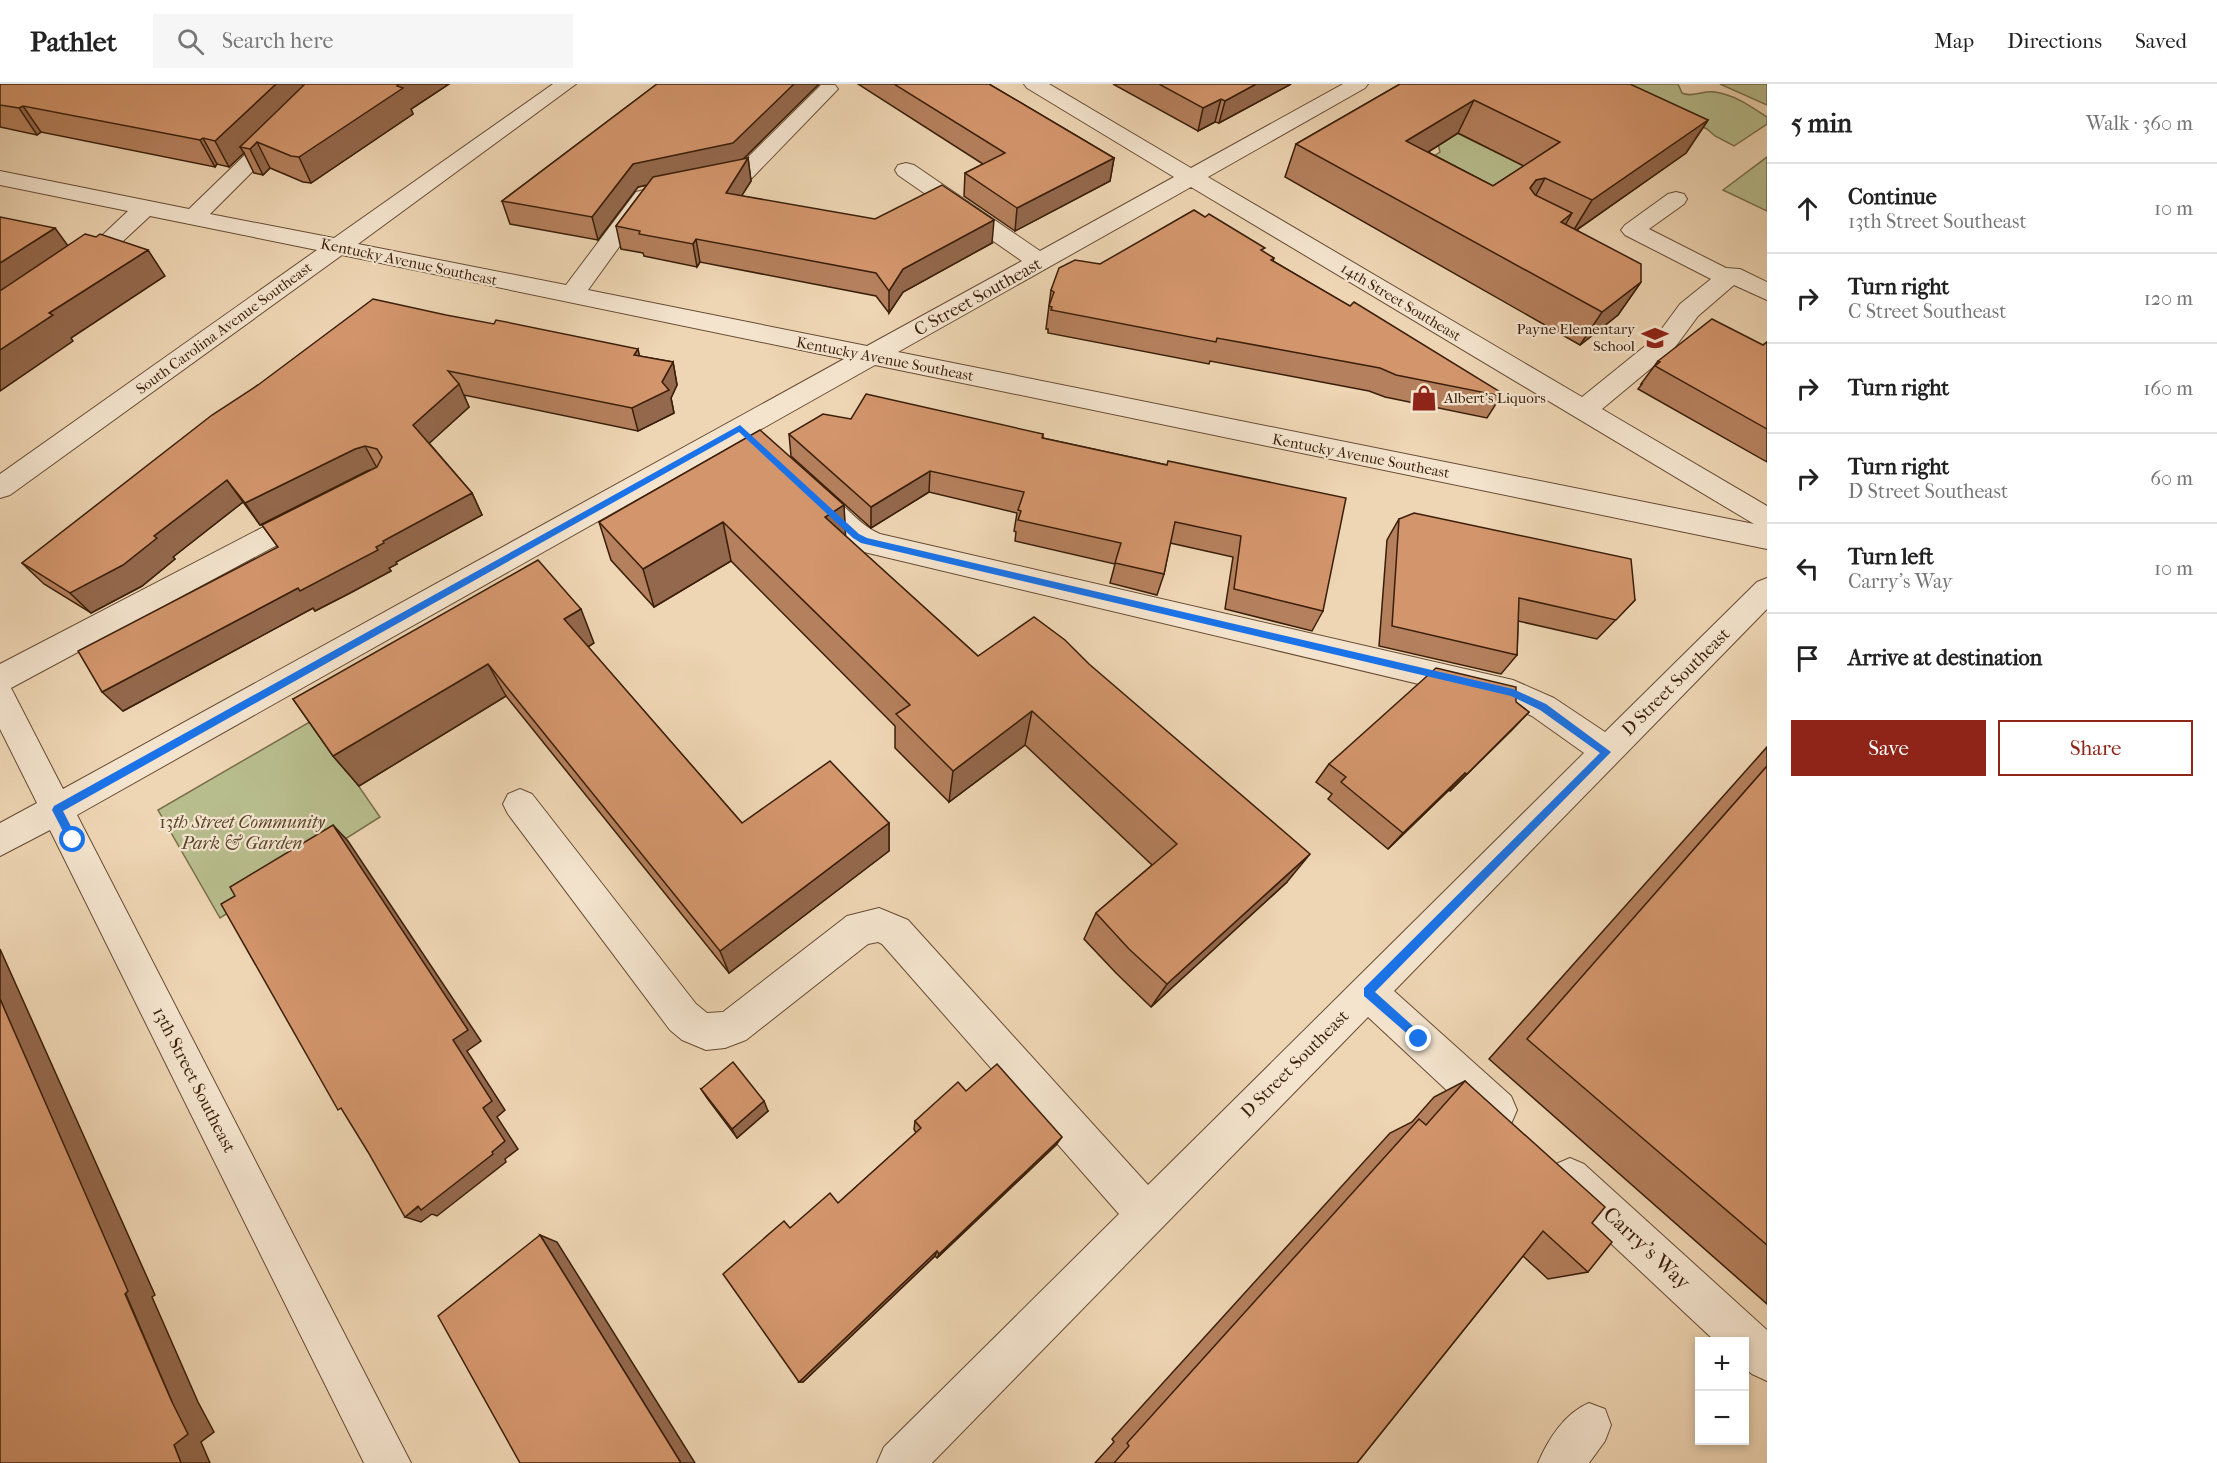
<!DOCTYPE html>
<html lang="en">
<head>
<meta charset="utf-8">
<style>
  :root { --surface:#fff; --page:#f6f6f6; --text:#222; --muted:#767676; --line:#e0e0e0; --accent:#8f2418 }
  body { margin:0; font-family:"IM FELL French Canon",serif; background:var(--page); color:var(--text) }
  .controls { position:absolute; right:18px; bottom:18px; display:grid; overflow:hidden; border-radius:0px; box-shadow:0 3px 9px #0003 }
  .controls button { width:54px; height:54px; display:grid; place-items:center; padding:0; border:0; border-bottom:2px solid var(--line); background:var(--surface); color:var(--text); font:30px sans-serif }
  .stop { position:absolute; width:18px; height:18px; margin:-14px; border:4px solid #1a73e8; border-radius:50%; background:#fff }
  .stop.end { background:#1a73e8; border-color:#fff; box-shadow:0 2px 6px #0008 }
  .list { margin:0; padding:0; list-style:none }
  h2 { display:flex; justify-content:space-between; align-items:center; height:78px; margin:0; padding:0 24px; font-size:26px }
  h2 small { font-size:20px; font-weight:400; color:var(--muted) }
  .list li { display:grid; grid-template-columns:39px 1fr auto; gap:18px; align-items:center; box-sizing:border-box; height:90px; padding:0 24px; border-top:2px solid var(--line) }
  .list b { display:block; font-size:22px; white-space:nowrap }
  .list p { margin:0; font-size:20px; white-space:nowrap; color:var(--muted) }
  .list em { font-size:20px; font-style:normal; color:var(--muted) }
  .actions { display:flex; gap:12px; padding:18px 24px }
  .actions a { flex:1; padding:14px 0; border:2px solid var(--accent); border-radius:0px; text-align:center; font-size:21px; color:var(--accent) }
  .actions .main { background:var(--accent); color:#fff }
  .icon { flex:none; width:33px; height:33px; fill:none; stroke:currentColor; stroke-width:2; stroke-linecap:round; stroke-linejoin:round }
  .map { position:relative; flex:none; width:1767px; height:1379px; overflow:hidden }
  header { display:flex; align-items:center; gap:36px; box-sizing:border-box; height:84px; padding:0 30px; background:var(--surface); border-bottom:2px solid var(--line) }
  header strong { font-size:28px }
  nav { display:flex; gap:33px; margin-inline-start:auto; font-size:21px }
  .search { width:420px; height:54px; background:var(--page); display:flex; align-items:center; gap:15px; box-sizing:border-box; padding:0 21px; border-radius:0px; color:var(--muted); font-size:22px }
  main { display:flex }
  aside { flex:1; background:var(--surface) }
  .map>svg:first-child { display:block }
  .green { fill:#b8bd8d; stroke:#796e4b; stroke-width:1.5 }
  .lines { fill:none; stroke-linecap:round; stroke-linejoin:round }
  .minor-casing { stroke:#674c34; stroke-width:2 }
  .minor { fill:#f4e4ce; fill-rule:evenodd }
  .wall { fill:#b5805d; stroke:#3a1e09; stroke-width:1.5; fill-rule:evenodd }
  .shaded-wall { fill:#94684c; stroke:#3a1e09; stroke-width:1.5 }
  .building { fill:#d3956c; stroke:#3a1e09; stroke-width:1.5; fill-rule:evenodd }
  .route { fill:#1a73e8 }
  .labels { text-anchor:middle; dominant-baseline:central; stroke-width:4.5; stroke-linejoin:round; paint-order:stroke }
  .far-street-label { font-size:15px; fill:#3a1e09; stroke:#f4e4ce }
  .far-poi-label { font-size:15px; fill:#3a1e09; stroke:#f4e4ce; text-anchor:end }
  .street-label { font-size:18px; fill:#3a1e09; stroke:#f4e4ce }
  .park-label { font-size:18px; font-style:italic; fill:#5a462a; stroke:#f4e4ce }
  .near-street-label { font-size:21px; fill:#3a1e09; stroke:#f4e4ce }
</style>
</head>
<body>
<header>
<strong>Pathlet</strong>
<div class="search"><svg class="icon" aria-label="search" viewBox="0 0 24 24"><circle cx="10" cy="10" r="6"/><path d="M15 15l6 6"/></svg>Search here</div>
<nav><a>Map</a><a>Directions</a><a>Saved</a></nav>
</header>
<main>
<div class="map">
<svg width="1767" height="1379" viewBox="0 0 1767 1379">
  <rect width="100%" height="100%" fill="#eed5b3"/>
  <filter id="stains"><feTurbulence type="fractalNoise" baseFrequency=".00333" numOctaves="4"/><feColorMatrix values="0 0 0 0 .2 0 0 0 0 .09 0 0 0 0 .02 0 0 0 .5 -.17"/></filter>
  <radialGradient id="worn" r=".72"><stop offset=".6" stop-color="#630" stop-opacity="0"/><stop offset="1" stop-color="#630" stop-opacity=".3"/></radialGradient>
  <g class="green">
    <path d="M 1617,0 L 1678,0 L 1682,9 C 1691,14 1704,6 1715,8 C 1735,11 1750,22 1767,33 L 1767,40 L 1734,62 L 1715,52 L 1707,45 Z"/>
    <polygon points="1720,0 1767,0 1767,21"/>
    <polygon points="1455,48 1542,91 1479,120 1431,74 1440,68 1438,60"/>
    <polygon points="1767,73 1767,127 1723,106"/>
    <polygon points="313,636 380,733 220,834 158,726"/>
  </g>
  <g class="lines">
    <g class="minor-casing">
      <g id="minor">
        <path d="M 299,0 L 327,0 L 334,6 L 210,130 L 334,154 L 553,0 L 576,0 L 358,160 L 566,201 L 636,108 L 644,106 L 652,108 L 655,113 L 588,206 L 867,262 L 1022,177 L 898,91 L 895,86 L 898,81 L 906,79 L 914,81 L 1040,167 L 1174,93 L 1027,4 L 1024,0 L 1049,0 L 1191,84 L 1343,0 L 1368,0 L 1365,4 L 1208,93 L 1582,313 L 1655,254 L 1680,220 L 1711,195 L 1625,151 L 1621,146 L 1625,141 L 1668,110 L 1676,108 L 1684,110 L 1687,115 L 1684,120 L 1649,145 L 1726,184 L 1740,185 L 1767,198 L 1767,216 L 1734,201 L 1698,232 L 1673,266 L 1602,325 L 1767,422 L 1767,465 L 875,281 L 77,731 L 411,1379 L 364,1379 L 50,746 L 0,772 L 0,739 L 37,719 L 0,645 L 0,580 L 298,425 L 308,421 L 318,425 L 322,432 L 318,439 L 11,604 L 63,705 L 844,275 L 342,171 L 10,411 L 0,414 L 0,390 L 317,166 L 150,132 L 108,171 L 9,239 L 0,241 L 0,222 L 92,161 L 128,127 L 0,101 L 0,87 L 189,125 L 310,8 L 302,4 ZM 1191,103 L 1754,440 L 898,268 Z"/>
        <polygon points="821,1 835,1 838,5 752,94 707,103 699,101 696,96 699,91 737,84"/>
        <path d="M 811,401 C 838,409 854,439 880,450 L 1513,596 L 1554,614 L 1605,648 L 1757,498 L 1767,494 L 1767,525 L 1394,907 L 1511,1012 L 1517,1026 L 1511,1040 L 1497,1046 L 1483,1040 L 1368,933 L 932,1379 L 877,1379 L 884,1363 L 1119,1130 L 882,860 L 878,858 L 868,860 L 746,956 L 725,964 L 706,966 L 682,956 L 670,946 L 508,730 L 503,720 L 508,710 L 520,705 L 532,710 L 696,920 L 707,929 L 723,928 L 847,832 L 879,824 L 908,836 L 1148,1101 L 1584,669 L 1532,632 L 1507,621 L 864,468 L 846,460 L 801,418 L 797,411 L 801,404 Z"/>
        <polygon points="1570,1074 1584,1080 1767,1246 1767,1297 1752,1290 1744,1284 1744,1258 1716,1258 1556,1108 1550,1094 1556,1080"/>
        <path d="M 1589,1319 L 1605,1325 L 1611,1341 L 1605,1357 L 1589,1379 L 1538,1379 C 1548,1355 1565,1329 1589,1319 Z"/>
      </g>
    </g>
    <use href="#minor" class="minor"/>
  </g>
  <g class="wall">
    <polygon points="0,0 303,2 305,0 449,0 411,25 413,30 311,99 303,98 270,84 263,91 254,89 244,69 229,83 217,80 215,83 41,48 37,51 0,43"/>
    <polygon points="657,0 819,0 743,75 748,74 751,97 741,112 992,159 903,208 889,229 876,212 700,178 697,183 644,172 643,169 621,165 616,142 647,101 638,103 598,156 510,140 502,117"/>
    <polygon points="858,0 989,0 1114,74 1110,97 1015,147 964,112 965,89 983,80"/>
    <polygon points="1113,0 1291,0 1219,39 1215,38 1198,47"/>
    <path d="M 1400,0 L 1708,36 L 1686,69 L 1577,146 L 1641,198 L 1618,231 L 1580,261 L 1285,93 L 1296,60 ZM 1458,49 L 1524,82 L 1493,102 L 1428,68 Z"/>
    <polygon points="1263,168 1274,174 1273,177 1501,312 1487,334 1385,313 1369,307 1210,277 1209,280 1048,249 1048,245 1046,245 1051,206 1100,180"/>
    <polygon points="1767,258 1767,378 1638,305 1642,300 1641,300 1658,277 1763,261"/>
    <polygon points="639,272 673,278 677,301 671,314 674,329 638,347 464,311 469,323 429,359 472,409 482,431 396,478 397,480 389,484 391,487 350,509 315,527 313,524 123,627 278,463 262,441 372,386 367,387 260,441 243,418 173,473 175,475 142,502 91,529 44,500 22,479 258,301"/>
    <polygon points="851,335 1043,350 1043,354 1167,381 1323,527 1312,547 1225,525 1233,473 1170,459 1164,490 1157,511 1110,499 1115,480 1015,457 1016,448 1014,447 1017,429 929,408 871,444 791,372 789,350"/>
    <polygon points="844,421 845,452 978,572 1287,798 1151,923 1116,889 1084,855 1096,829 1152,781 1025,661 949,718 895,664 895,642 731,477 654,523 611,476 599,438"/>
    <polygon points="1399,435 1635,516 1597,555 1518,537 1517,571 1501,590 1379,562 1387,456"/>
    <polygon points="594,559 588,563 742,739 889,739 889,767 729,889 506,612 359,702 333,672 293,615"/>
    <polygon points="1516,618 1529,628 1450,707 1449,706 1388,765 1328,715 1332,710 1316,698 1329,680"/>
    <polygon points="1767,663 1767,1220 1489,975"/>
    <polygon points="1465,997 1592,1139 1588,1188 1548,1195 1523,1172 1357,1379 1095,1379 1114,1358 1112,1355 1390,1049 1412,1038 1434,1013"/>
    <polygon points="701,1005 768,1027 737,1054 707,1014"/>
    <polygon points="966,1007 1056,1061 937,1174 935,1172 803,1298 799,1298 790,1144 838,1119 916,1049 914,1045 915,1037"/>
  </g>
  <g class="shaded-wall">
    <polygon points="276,0 302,0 306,9 240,63 244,69 229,83 215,57"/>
    <polygon points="399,0 449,0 411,25 413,30 311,99 299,73"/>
    <polygon points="794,0 819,0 736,82 638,103 598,156 592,133 633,80"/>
    <polygon points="1256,0 1291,0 1219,39 1225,17"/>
    <polygon points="1221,15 1215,38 1198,47 1203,24"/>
    <polygon points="1474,16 1458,49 1392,91 1406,57"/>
    <polygon points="23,22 41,48 37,51 19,24"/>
    <polygon points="1708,36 1686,69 1572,149 1592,116"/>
    <polygon points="203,54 217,80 215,83 200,56"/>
    <polygon points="257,58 270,84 263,91 250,65"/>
    <polygon points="748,74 751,97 729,132 726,109"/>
    <polygon points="1114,74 1110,97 1015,147 1017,124"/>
    <polygon points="1545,94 1527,128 1530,104 1536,96"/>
    <polygon points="1572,129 1553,163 1561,138"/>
    <polygon points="994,136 992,159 903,208 889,229 889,207 903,185"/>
    <polygon points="55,144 74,170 0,219 0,179"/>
    <polygon points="696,155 700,178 697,183 693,160"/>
    <polygon points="148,166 165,192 71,254 73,257 0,307 0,266 49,229"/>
    <polygon points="1641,198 1618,231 1580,261 1602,228"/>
    <polygon points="638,265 643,288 634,271"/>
    <polygon points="673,278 677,301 671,314 674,329 638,347 632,324 662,298"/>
    <polygon points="459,300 469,323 424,364 413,341"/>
    <polygon points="365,362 377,384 367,387 260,441 245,419 355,365"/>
    <polygon points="930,387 929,408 871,444 871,423"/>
    <polygon points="227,396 243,418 173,473 175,475 142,502 91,529 70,509 154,452"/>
    <polygon points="472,409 482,431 396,478 397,480 389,484 391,487 350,509 315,527 313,524 123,627 102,608 298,504 376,463 383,457"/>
    <polygon points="844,421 846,460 825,433"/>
    <polygon points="723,438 731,477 654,523 643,485"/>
    <polygon points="581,525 594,559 578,569 564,535"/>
    <polygon points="488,580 506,612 359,702 333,672"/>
    <polygon points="1032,627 1025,661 949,718 953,687"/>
    <polygon points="1529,628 1512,646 1450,707"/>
    <polygon points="1465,689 1449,706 1388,765 1403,749"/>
    <polygon points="889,739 889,767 729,889 720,867"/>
    <polygon points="333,741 348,757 481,957 467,967 505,1026 497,1033 518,1065 505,1075 506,1078 437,1132 432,1130 421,1138 405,1133 492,1068 483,1024 453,956"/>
    <polygon points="1310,770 1287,798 1151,923 1167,900"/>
    <polygon points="0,865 155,1211 152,1213 198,1318 214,1348 201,1358 210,1379 181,1379 174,1361 172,1318 0,915"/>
    <polygon points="764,1017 768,1027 737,1054 732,1045"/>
    <polygon points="1062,1053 1056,1061 937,1174 939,1170"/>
    <polygon points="540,1151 557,1158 695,1379 681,1379"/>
    <polygon points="937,1167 935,1172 803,1298 799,1298"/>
  </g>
  <g class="building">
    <polygon points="0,0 276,0 215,57 203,54 200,56 23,22 19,24 0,21"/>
    <polygon points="305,0 399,0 397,2 403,4 299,73 291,72 257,58 250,65 240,63"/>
    <polygon points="657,0 794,0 733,59 633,80 592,133 502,117"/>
    <polygon points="894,0 989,0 1114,74 1017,124 965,89 1005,69"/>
    <polygon points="1159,0 1256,0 1225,17 1221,15 1203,24"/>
    <path d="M 1400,0 L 1630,0 L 1708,36 L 1592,116 L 1545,94 L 1536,96 L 1530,104 L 1535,111 L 1572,129 L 1561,138 L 1641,180 L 1641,198 L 1602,228 L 1296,60 ZM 1474,16 L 1560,58 L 1493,102 L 1406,57 Z"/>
    <polygon points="748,74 726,109 875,135 942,101 994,136 903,185 889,207 876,189 696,155 693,160 639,150 640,147 616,142 653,93"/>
    <polygon points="1194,126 1205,133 1209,130 1265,164 1261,166 1274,174 1271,176 1350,222 1354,218 1502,309 1501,312 1396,291 1380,284 1217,254 1216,258 1051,226 1052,223 1049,222 1054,208 1051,206 1059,184 1075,176 1100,180"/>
    <polygon points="0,133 55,144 0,179"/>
    <polygon points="85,150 96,153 100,150 148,166 49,229 53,231 0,266 0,207"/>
    <polygon points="373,215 446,231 494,240 496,236 638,265 634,271 673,278 662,298 669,306 632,324 448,287 459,300 413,341 472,409 383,457 384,459 376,463 378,466 336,488 300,507 298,504 102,608 78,567 278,463 262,441 377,383 382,373 377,365 365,362 355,365 245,419 227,396 154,452 157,454 123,481 70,509 22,479 212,331 258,301"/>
    <polygon points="1712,235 1763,261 1767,258 1767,345 1655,282 1660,278 1658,277"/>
    <polygon points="866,310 1043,350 1042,354 1167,381 1168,377 1346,414 1323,527 1234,505 1241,452 1175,438 1164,490 1115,479 1121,459 1018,436 1021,427 1018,426 1024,408 930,387 871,423 789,350 823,330 851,335"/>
    <polygon points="760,346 844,421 825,433 978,572 1034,533 1065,556 1089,580 1310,770 1167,900 1129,865 1096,829 1177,760 1032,627 953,687 896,630 910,621 723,438 643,485 599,438"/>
    <polygon points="1414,429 1631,475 1635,516 1616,536 1519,514 1517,571 1392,542 1399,435"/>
    <polygon points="538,476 581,525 564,535 742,739 830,677 889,739 720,867 488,580 333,672 293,615"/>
    <polygon points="1436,584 1516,603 1516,618 1529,628 1467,690 1465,689 1403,749 1341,698 1346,693 1329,680"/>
    <polygon points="1767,682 1767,1161 1527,955"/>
    <polygon points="333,741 468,946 453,956 492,1017 483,1024 505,1057 492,1068 493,1070 421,1126 418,1122 405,1133 368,1068 341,1024 338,1026 221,820 235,812 230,803"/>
    <polygon points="0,915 128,1207 125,1210 172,1318 188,1350 174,1361 181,1379 0,1379"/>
    <polygon points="733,978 764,1017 732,1045 701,1005"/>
    <polygon points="997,980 1062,1053 939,1170 937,1167 799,1298 723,1190 784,1137 790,1144 830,1109 838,1119 921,1044 915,1037 958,998 966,1007"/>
    <polygon points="1465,997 1605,1123 1592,1139 1612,1158 1588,1188 1543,1147 1357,1379 1114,1379 1129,1362 1127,1359 1419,1035 1426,1041"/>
    <polygon points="540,1151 681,1379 520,1379 438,1232"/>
  </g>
  <polygon class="route" points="740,341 859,450 867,454 1513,605 1546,620 1611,668 1375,908 1423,951 1423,959 1419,960 1364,912 1364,904 1600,669 1540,626 1511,612 861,459 853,454 739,348 63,727 78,756 76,759 69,759 52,726 54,722"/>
  <defs>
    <g id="school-bare" transform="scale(2.07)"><path d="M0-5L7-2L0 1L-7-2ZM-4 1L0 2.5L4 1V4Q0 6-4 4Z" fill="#8f2418" stroke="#f4e4ce" stroke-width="2.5" paint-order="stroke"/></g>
    <g id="shop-bare" transform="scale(2.07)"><path d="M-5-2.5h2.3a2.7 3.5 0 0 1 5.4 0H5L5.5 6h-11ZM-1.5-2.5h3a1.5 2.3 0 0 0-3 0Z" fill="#8f2418" stroke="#f4e4ce" stroke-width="2.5" paint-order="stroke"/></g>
  </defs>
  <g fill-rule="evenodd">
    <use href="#school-bare" x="1655" y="254"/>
    <use href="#shop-bare" x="1424" y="314"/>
  </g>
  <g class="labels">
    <g class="far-street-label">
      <text transform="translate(409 178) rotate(12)">Kentucky Avenue Southeast</text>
      <text transform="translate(1401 218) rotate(31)">14th Street Southeast</text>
      <text transform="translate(224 244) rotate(-36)">South Carolina Avenue Southeast</text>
      <text transform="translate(885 275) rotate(11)">Kentucky Avenue Southeast</text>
      <text transform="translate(1361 372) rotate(11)">Kentucky Avenue Southeast</text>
    </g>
    <g class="far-poi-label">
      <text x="1635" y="245">Payne Elementary<tspan x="1635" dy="17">School</tspan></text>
      <text x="1444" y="314" text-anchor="start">Albert's Liquors</text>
    </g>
    <g class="street-label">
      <text transform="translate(978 213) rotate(-29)">C Street Southeast</text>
      <text transform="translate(1676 598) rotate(-45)">D Street Southeast</text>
      <text transform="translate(1295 980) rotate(-45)">D Street Southeast</text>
      <text transform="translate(194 996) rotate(63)">13th Street Southeast</text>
    </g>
    <g class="park-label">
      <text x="242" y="738">13th Street Community<tspan x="242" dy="21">Park &amp; Garden</tspan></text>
    </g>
    <g class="near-street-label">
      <text transform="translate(1647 1164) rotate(43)">Carry's Way</text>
    </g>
  </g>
  <rect width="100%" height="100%" filter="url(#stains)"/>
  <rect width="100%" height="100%" fill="url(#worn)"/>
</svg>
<div class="controls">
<button>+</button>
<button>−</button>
</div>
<div class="stop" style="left:73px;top:756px"></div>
<div class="stop end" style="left:1419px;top:955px"></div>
</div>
<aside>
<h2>5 min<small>Walk · 360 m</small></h2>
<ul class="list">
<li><svg class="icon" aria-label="ahead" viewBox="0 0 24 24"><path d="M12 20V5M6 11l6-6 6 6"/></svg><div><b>Continue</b><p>13th Street Southeast</p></div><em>10 m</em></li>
<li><svg class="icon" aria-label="right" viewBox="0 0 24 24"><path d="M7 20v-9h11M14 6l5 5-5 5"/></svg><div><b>Turn right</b><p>C Street Southeast</p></div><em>120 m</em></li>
<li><svg class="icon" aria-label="right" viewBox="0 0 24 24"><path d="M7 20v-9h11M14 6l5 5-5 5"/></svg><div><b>Turn right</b></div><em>160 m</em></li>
<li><svg class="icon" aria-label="right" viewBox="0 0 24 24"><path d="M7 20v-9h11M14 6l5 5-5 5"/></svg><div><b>Turn right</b><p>D Street Southeast</p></div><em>60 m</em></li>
<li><svg class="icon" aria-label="left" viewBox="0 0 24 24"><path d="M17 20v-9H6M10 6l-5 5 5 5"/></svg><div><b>Turn left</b><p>Carry's Way</p></div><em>10 m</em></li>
<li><svg class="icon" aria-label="arrive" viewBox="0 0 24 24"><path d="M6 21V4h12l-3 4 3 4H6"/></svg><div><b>Arrive at destination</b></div></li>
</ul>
<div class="actions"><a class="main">Save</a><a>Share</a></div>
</aside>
</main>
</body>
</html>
